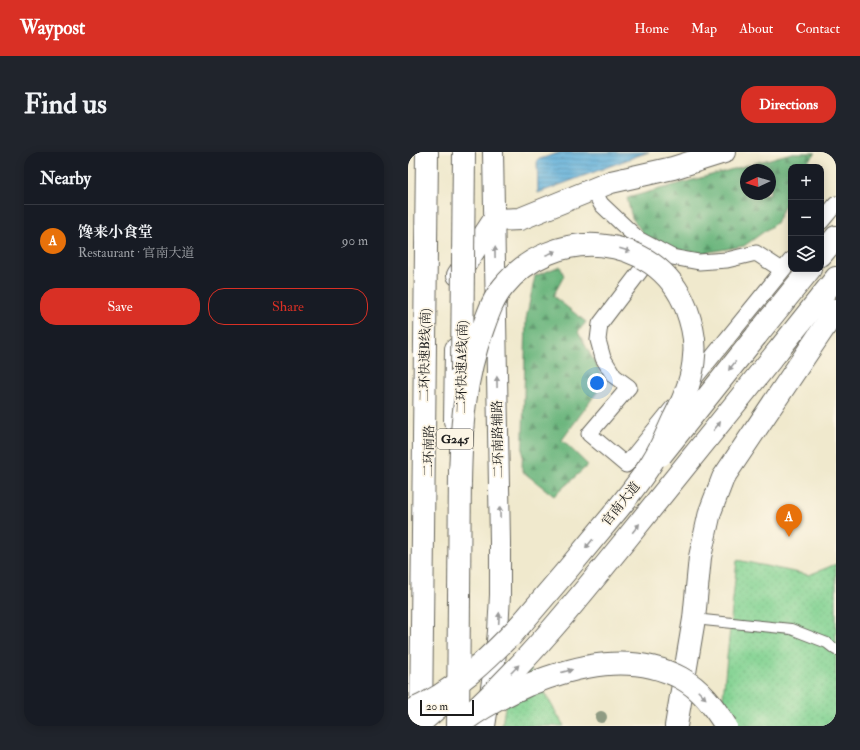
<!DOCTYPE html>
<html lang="en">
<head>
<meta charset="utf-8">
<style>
  :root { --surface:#171b24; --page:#20242c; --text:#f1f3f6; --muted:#9ea1a6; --line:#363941; --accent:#d93025 }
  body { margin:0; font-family:"IM FELL Double Pica","Noto Serif SC",serif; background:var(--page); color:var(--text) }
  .controls { position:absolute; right:12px; top:12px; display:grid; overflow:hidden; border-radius:8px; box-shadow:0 2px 10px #0003 }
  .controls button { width:36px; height:36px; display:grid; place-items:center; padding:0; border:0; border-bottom:1px solid var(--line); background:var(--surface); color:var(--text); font:20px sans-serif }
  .compass { position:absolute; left:332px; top:12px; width:36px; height:36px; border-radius:50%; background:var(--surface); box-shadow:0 2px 10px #0003; rotate:266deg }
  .scale { position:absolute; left:12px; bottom:10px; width:54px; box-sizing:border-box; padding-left:4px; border:2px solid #1c1c1c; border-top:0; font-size:11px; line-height:14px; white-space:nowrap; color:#1c1c1c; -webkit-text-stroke:3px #fcf5e5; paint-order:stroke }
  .you { position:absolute; left:189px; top:231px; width:14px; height:14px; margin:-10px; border:3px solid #fff; border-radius:50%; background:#1a73e8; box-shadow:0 0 0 6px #1a73e833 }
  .badge { display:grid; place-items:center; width:26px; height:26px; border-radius:50%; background:var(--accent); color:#fff; font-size:13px; font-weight:700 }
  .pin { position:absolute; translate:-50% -33px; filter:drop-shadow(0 1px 2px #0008) }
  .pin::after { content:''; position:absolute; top:21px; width:14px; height:12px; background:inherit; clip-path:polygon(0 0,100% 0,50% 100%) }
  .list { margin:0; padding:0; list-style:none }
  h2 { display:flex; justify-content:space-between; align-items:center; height:52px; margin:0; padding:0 16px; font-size:17px }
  h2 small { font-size:13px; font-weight:400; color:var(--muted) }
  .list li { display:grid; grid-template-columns:26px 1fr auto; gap:12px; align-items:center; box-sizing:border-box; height:72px; padding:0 16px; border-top:1px solid var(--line) }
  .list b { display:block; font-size:15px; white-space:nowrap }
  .list p { margin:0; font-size:13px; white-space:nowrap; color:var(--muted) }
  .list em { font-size:13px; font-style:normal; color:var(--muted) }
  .actions { display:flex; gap:8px; padding:12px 16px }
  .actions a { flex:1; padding:9px 0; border:1px solid var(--accent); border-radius:16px; text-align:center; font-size:14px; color:var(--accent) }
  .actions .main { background:var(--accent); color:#fff }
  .icon { flex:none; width:22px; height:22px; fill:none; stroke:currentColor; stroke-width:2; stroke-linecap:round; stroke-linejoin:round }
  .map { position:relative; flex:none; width:428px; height:574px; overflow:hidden; border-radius:16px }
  header { display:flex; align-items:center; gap:24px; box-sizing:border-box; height:56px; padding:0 20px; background:var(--accent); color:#fff }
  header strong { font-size:19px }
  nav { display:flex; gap:22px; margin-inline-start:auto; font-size:14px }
  .intro { display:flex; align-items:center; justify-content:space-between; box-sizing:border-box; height:96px; padding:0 24px }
  h1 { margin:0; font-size:28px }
  .button { padding:10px 18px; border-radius:16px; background:var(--accent); color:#fff; font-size:14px; font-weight:700 }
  main { display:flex; gap:24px; padding:0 24px }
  aside { flex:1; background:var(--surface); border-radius:16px; box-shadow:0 2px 10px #0003 }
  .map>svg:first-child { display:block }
  .forest { fill:url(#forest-firs); stroke:#43684c; fill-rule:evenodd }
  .park { fill:url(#park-dots); stroke:#507858 }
  .water { fill:url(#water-rules); stroke:#3d657a }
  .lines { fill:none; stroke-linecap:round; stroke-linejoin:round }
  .service-casing { stroke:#66645a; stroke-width:12 }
  .pedestrian-casing { stroke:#66645a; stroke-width:17 }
  .minor-casing { stroke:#66645a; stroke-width:22 }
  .tertiary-casing { stroke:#66645a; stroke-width:24 }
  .secondary-casing { stroke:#66645a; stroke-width:24 }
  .primary-casing { stroke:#66645a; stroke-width:24 }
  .trunk-casing { stroke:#66645a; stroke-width:24 }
  .service { stroke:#fff; stroke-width:10 }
  .pedestrian { stroke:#fff; stroke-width:15 }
  .minor { stroke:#fff; stroke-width:20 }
  .tertiary { stroke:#fff; stroke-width:22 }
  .secondary { stroke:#fff; stroke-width:22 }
  .primary { stroke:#fff; stroke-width:22 }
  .trunk { stroke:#fff; stroke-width:22 }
  .secondary-bridge-casing { stroke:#66645a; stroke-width:24; stroke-linecap:butt }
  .trunk-bridge-casing { stroke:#66645a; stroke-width:24; stroke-linecap:butt }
  .secondary-bridge { stroke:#fff; stroke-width:22 }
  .trunk-bridge { stroke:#fff; stroke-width:22 }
  .tree { fill:#8f9b83 }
  .oneway { fill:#999 }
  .labels { text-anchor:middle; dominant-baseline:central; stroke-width:3.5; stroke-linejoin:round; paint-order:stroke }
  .shield { fill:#fcf5e5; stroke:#5f5d58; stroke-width:1 }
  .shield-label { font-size:12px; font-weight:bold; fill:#1c1c1c }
  .street-label { font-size:13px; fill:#1c1c1c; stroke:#fcf5e5 }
</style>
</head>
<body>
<header>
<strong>Waypost</strong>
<nav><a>Home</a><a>Map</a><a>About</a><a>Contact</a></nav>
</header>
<div class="intro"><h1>Find us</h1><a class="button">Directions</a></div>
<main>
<aside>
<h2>Nearby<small></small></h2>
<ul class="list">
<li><span class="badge" style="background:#e8710a">A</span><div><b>馋来小食堂</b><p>Restaurant · 官南大道</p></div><em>90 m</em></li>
</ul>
<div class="actions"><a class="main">Save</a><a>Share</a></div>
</aside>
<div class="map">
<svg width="428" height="574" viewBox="0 0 428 574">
  <defs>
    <pattern id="forest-firs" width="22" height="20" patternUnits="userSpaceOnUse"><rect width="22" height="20" fill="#6ab57d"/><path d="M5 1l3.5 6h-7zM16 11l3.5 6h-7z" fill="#569266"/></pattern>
    <pattern id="park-dots" width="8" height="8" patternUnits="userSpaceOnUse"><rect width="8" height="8" fill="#83d393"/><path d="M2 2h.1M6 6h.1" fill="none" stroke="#71b57e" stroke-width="1.8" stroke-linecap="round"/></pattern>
    <pattern id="water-rules" width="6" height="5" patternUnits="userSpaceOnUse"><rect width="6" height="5" fill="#5eaed9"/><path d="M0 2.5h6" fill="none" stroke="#4d8daf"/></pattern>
  </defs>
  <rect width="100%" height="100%" fill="#fcf5e5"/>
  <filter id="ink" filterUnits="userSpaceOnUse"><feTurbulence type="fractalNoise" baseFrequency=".025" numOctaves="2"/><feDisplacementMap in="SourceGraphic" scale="8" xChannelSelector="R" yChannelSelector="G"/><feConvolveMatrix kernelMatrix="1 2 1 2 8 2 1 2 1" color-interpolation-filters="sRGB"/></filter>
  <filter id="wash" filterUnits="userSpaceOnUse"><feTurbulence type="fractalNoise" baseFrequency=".012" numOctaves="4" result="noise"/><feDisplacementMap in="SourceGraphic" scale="16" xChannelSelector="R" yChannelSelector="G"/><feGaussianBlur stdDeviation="0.9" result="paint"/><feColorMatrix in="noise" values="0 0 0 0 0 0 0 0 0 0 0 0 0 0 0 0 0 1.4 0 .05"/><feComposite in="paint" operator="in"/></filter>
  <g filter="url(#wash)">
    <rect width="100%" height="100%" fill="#f0e9cd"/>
    <g class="forest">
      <path d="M 384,1 L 408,1 L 397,12 L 396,15 L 383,15 L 383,41 L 368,71 L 336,94 L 283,103 L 239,87 L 224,66 L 219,46 ZM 338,18 L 362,18 L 362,42 L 338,42 Z"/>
      <polygon points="152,114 156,124 145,144 178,170 170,180 197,229 154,288 180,313 146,344 114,319 118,167 127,124"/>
    </g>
    <g class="park">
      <polygon points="329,408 401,423 428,412 428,574 312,574"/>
      <polygon points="106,513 122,516 156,574 94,574 96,561"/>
    </g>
    <polygon class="water" points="153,0 241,0 229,4 130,41 129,8"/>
  </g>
  <g filter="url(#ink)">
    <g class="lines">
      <g class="service-casing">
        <polyline id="service" points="286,467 383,477 419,491 428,498"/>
      </g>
      <g class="pedestrian-casing">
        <g id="pedestrian">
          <polyline points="185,37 193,52 230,87 264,105 291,110 319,108 348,101 374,118"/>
          <polyline points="413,70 428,52"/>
          <polyline points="249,97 192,172 190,188 195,206 206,224 221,235 181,282 218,313 265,255"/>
          <polyline points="283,231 383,108"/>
        </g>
      </g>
      <g class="minor-casing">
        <polyline id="minor" points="77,574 87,510 90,479 92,443 92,390 85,0"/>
      </g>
      <g class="tertiary-casing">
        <g id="tertiary">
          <polyline points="86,68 112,67 203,30 265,16 316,0"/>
          <polyline points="268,574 286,467 292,405 302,360 315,326 428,158"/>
        </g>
      </g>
      <g class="secondary-casing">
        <g id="secondary">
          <polyline points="413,103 428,85"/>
          <polyline points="348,184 402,117"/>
          <polyline points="369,200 428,126"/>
        </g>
      </g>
      <g class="primary-casing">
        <g id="primary">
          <polyline points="50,123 86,68"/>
          <polyline points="47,269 48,197"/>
        </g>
      </g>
      <g class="trunk-casing">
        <polyline id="trunk" points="13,571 19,0"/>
      </g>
      <use href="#service" class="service"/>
      <use href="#pedestrian" class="pedestrian"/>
      <use href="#minor" class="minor"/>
      <use href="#tertiary" class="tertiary"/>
      <use href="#secondary" class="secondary"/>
      <use href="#primary" class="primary"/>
      <use href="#trunk" class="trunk"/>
      <g class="secondary-bridge-casing">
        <g id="secondary-bridge">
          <polyline points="253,303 348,184"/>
          <polyline points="102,485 160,417 219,346"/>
          <path d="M 69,556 C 123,505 170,447 216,390 C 267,327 318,264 369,200"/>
          <polyline points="9,574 50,538"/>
        </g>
      </g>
      <g class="trunk-bridge-casing">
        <g id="trunk-bridge">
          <polyline points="54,219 56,0"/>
          <path d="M 52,331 C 53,277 56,227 75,176 C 80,162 85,147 95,135 C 144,73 248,79 278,156 C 284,172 288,188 286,204 C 285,226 276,247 266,266 C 259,281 253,296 244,310 C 233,328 220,344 207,360"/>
          <path d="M 0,560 C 46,541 82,505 115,470"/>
          <polyline points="50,574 52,317"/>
          <path d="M 50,574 C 71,556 95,544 120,533 C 169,513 224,500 273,526 C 293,537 306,555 318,574"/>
        </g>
      </g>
      <use href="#secondary-bridge" class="secondary-bridge"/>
      <use href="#trunk-bridge" class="trunk-bridge"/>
    </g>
    <circle class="tree" cx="193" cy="565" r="6"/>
    <defs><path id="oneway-solid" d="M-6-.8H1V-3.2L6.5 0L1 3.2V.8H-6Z"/></defs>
    <g class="oneway">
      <use href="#oneway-solid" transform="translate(217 98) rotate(18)"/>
      <use href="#oneway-solid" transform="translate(87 100) rotate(-91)"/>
      <use href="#oneway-solid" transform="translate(143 101) rotate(-21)"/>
      <use href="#oneway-solid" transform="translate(324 214) rotate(128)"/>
      <use href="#oneway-solid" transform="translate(89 230) rotate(-91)"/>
      <use href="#oneway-solid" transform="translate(309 274) rotate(-51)"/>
      <use href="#oneway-solid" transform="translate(92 360) rotate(-91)"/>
      <use href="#oneway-solid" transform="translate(228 376) rotate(-51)"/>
      <use href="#oneway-solid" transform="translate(181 392) rotate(129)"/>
      <use href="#oneway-solid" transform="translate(91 466) rotate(-87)"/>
      <use href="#oneway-solid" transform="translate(107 517) rotate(-46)"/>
      <use href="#oneway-solid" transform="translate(159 519) rotate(-15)"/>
      <use href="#oneway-solid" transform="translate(294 543) rotate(45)"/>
    </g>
  </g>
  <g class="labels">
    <rect class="shield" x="29" y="277" width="36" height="20" rx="3"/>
    <g class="shield-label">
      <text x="47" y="287">G245</text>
    </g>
    <g class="street-label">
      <text transform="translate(17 203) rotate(-89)">二环快速B线(南)</text>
      <text transform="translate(54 215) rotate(-89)">二环快速A线(南)</text>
      <text transform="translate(90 287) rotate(-91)">二环南路辅路</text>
      <text transform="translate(21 299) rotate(-89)">二环南路</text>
      <text transform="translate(213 352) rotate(-51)">官南大道</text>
    </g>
  </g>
</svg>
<div class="controls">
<button>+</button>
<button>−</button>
<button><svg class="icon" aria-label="layers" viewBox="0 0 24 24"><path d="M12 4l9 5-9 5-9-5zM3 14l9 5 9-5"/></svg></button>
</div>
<svg class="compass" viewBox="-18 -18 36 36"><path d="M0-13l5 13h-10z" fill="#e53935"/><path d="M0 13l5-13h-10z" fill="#9ea1a6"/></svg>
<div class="scale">20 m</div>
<div class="you"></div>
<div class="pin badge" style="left:381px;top:385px;background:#e8710a">A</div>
</div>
</main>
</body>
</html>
